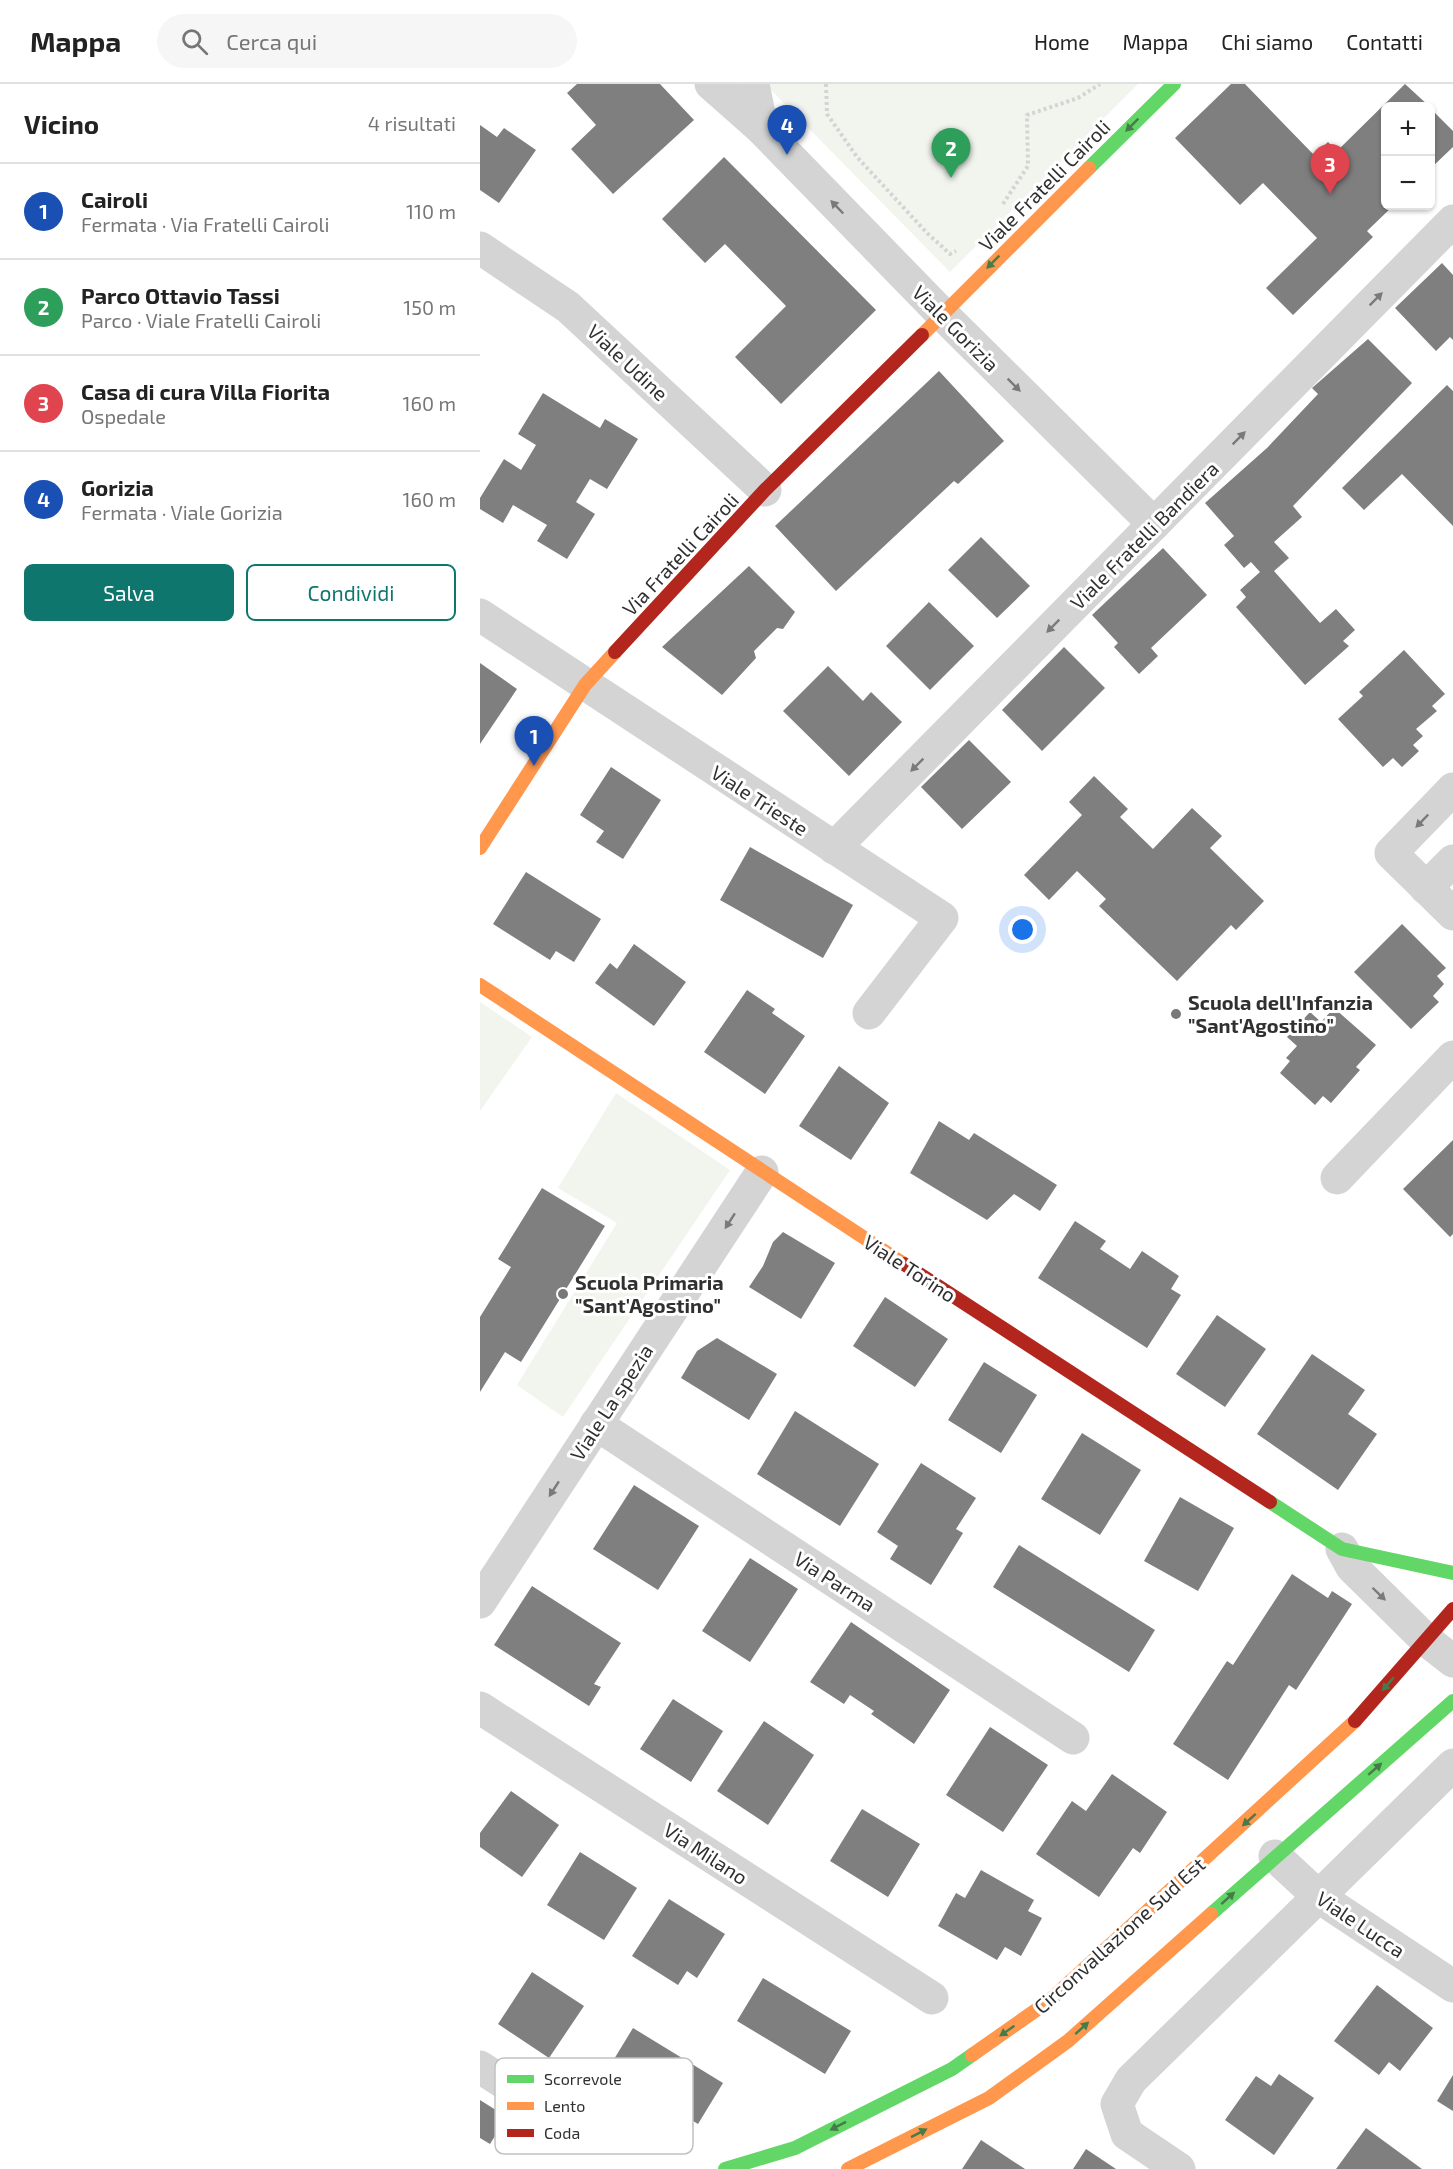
<!DOCTYPE html>
<html lang="it">
<head>
<meta charset="utf-8">
<style>
  :root { --surface:#fff; --page:#f6f6f6; --text:#222; --muted:#767676; --line:#e0e0e0; --accent:#0f766e }
  body { margin:0; font-family:"Exo 2",sans-serif; background:var(--page); color:var(--text) }
  .controls { position:absolute; right:18px; top:18px; display:grid; overflow:hidden; border-radius:9px; box-shadow:0 2px 4px #0004 }
  .controls button { width:54px; height:54px; display:grid; place-items:center; padding:0; border:0; border-bottom:2px solid var(--line); background:var(--surface); color:var(--text); font:30px sans-serif }
  .you { position:absolute; left:543px; top:846px; width:21px; height:21px; margin:-15px; border:4px solid #fff; border-radius:50%; background:#1a73e8; box-shadow:0 0 0 9px #1a73e833 }
  .badge { display:grid; place-items:center; width:39px; height:39px; border-radius:50%; background:var(--accent); color:#fff; font-size:20px; font-weight:700 }
  .pin { position:absolute; translate:-50% -50px; filter:drop-shadow(0 2px 3px #0008) }
  .pin::after { content:''; position:absolute; top:32px; width:21px; height:18px; background:inherit; clip-path:polygon(0 0,100% 0,50% 100%) }
  .list { margin:0; padding:0; list-style:none }
  h2 { display:flex; justify-content:space-between; align-items:center; height:78px; margin:0; padding:0 24px; font-size:26px }
  h2 small { font-size:20px; font-weight:400; color:var(--muted) }
  .list li { display:grid; grid-template-columns:39px 1fr auto; gap:18px; align-items:center; box-sizing:border-box; height:96px; padding:0 24px; border-top:2px solid var(--line) }
  .list b { display:block; font-size:22px; white-space:nowrap }
  .list p { margin:0; font-size:20px; white-space:nowrap; color:var(--muted) }
  .list em { font-size:20px; font-style:normal; color:var(--muted) }
  .actions { display:flex; gap:12px; padding:18px 24px }
  .actions a { flex:1; padding:14px 0; border:2px solid var(--accent); border-radius:9px; text-align:center; font-size:21px; color:var(--accent) }
  .actions .main { background:var(--accent); color:#fff }
  .icon { flex:none; width:33px; height:33px; fill:none; stroke:currentColor; stroke-width:2; stroke-linecap:round; stroke-linejoin:round }
  .map { position:relative; flex:none; width:973px; height:2085px; overflow:hidden }
  header { display:flex; align-items:center; gap:36px; box-sizing:border-box; height:84px; padding:0 30px; background:var(--surface); border-bottom:2px solid var(--line) }
  header strong { font-size:28px }
  nav { display:flex; gap:33px; margin-inline-start:auto; font-size:21px }
  .search { width:420px; height:54px; background:var(--page); display:flex; align-items:center; gap:15px; box-sizing:border-box; padding:0 21px; border-radius:33px; color:var(--muted); font-size:22px }
  main { display:flex }
  aside { flex:1; background:var(--surface) }
  .map>svg:first-child { display:block }
  .green { fill:#f1f5ed }
  .building { fill:#7f7f7f }
  .lines { fill:none; stroke-linecap:round; stroke-linejoin:round }
  .path { stroke:#d4d4d4; stroke-width:4; stroke-dasharray:3 3; stroke-linecap:butt }
  .street { stroke:#d4d4d4; stroke-width:33 }
  .fast { stroke:#63d668; stroke-width:14 }
  .slow { stroke:#ff974d; stroke-width:14 }
  .jam { stroke:#b3261e; stroke-width:14 }
  .oneway { fill:#477b49 }
  .oneway2 { fill:#7a7a7a }
  .poi-dot { fill:#787878; stroke:#fff; stroke-width:2 }
  .labels { text-anchor:middle; dominant-baseline:central; stroke-width:6; stroke-linejoin:round; paint-order:stroke }
  .street-label { font-size:20px; fill:#303030; stroke:#fff }
  .poi-label { font-size:20px; font-weight:bold; fill:#303030; stroke:#fff; text-anchor:start }
  .key { fill:#fff; stroke:#c1c1c1; stroke-width:1.5 }
  .key-label { font-size:16px; fill:#303030 }
</style>
</head>
<body>
<header>
<strong>Mappa</strong>
<div class="search"><svg class="icon" aria-label="search" viewBox="0 0 24 24"><circle cx="10" cy="10" r="6"/><path d="M15 15l6 6"/></svg>Cerca qui</div>
<nav><a>Home</a><a>Mappa</a><a>Chi siamo</a><a>Contatti</a></nav>
</header>
<main>
<aside>
<h2>Vicino<small>4 risultati</small></h2>
<ul class="list">
<li><span class="badge" style="background:#1a4fb4">1</span><div><b>Cairoli</b><p>Fermata · Via Fratelli Cairoli</p></div><em>110 m</em></li>
<li><span class="badge" style="background:#2e9e5b">2</span><div><b>Parco Ottavio Tassi</b><p>Parco · Viale Fratelli Cairoli</p></div><em>150 m</em></li>
<li><span class="badge" style="background:#e0444e">3</span><div><b>Casa di cura Villa Fiorita</b><p>Ospedale</p></div><em>160 m</em></li>
<li><span class="badge" style="background:#1a4fb4">4</span><div><b>Gorizia</b><p>Fermata · Viale Gorizia</p></div><em>160 m</em></li>
</ul>
<div class="actions"><a class="main">Salva</a><a>Condividi</a></div>
</aside>
<div class="map">
<svg width="973" height="2085" viewBox="0 0 973 2085">
  <rect width="100%" height="100%" fill="#fff"/>
  <g class="green">
    <polygon points="285,0 658,0 470,188"/>
    <polygon points="0,918 52,953 0,1027"/>
    <polygon points="136,1009 250,1086 83,1333 37,1301 137,1139 78,1104"/>
  </g>
  <g class="building">
    <polygon points="97,0 180,0 214,36 133,110 91,65 116,41 87,9"/>
    <polygon points="751,0 765,0 834,71 848,58 857,67 925,0 949,22 906,22 906,122 913,122 887,147 893,153 813,231 786,204 837,154 783,99 760,121 695,54"/>
    <polygon points="950,24 973,47 973,63 950,85"/>
    <polygon points="0,41 17,53 24,44 56,66 19,119 0,106"/>
    <polygon points="244,73 396,226 301,320 255,273 306,222 245,160 225,179 182,135"/>
    <polygon points="962,179 973,191 973,256 970,253 956,267 915,224"/>
    <polygon points="888,255 932,299 813,422 822,433 794,458 809,474 794,487 840,539 856,525 875,546 863,557 869,562 825,601 756,523 766,513 760,506 780,488 771,478 764,484 744,461 754,452 725,419 787,364 838,310 832,304"/>
    <polygon points="459,287 524,357 478,400 474,397 356,507 295,442"/>
    <polygon points="967,301 973,307 973,442 922,390 884,426 862,404"/>
    <polygon points="63,309 120,344 125,335 158,355 127,405 110,395 96,418 115,430 87,475 57,457 67,441 33,421 23,439 0,425 0,414 24,375 41,386 56,361 38,350"/>
    <polygon points="501,453 550,502 517,534 468,486"/>
    <polygon points="683,464 727,511 671,564 678,572 659,590 634,563 638,559 612,531"/>
    <polygon points="269,482 315,528 303,545 297,544 274,567 276,574 242,611 182,563"/>
    <polygon points="449,518 494,562 450,606 406,562"/>
    <polygon points="584,563 625,604 562,667 522,626"/>
    <polygon points="924,566 965,610 952,622 957,627 936,645 943,652 933,661 939,667 922,683 913,674 903,683 858,635 883,612 879,608"/>
    <polygon points="0,579 37,605 0,660"/>
    <polygon points="348,582 383,617 391,608 422,638 369,692 303,627"/>
    <polygon points="489,656 531,698 482,745 441,703"/>
    <polygon points="131,683 181,716 143,775 116,758 124,747 100,731"/>
    <polygon points="614,692 648,725 640,733 673,765 712,724 742,752 730,764 784,817 756,846 751,841 697,897 619,822 626,815 597,787 569,816 544,791 602,731 589,718"/>
    <polygon points="270,763 373,821 343,874 240,816"/>
    <polygon points="46,788 121,835 94,878 76,867 70,876 13,840"/>
    <polygon points="922,840 966,884 957,892 964,900 953,912 959,918 931,945 874,888"/>
    <polygon points="154,860 206,898 174,942 115,899 130,879 137,885"/>
    <polygon points="267,906 295,925 292,929 325,952 285,1010 224,968"/>
    <polygon points="854,924 896,961 876,983 880,986 851,1019 843,1012 835,1021 800,989 810,977 806,974 817,962 807,953 830,928 841,938"/>
    <polygon points="359,982 409,1019 371,1076 319,1042"/>
    <polygon points="459,1037 489,1056 494,1049 577,1101 560,1127 534,1110 507,1136 430,1089"/>
    <polygon points="973,1056 973,1150 970,1153 923,1105"/>
    <polygon points="62,1104 125,1142 41,1278 25,1268 0,1308 0,1233 31,1183 18,1175"/>
    <polygon points="595,1137 626,1157 620,1165 650,1185 662,1167 699,1192 691,1205 701,1211 667,1264 558,1194"/>
    <polygon points="303,1148 355,1179 321,1235 269,1203 283,1182 293,1158"/>
    <polygon points="405,1213 468,1255 435,1303 373,1262"/>
    <polygon points="737,1231 786,1265 745,1323 696,1290"/>
    <polygon points="237,1254 297,1290 269,1336 201,1294 217,1267"/>
    <polygon points="832,1270 885,1306 868,1330 897,1350 858,1406 777,1350"/>
    <polygon points="504,1278 557,1311 521,1369 468,1336"/>
    <polygon points="315,1327 399,1380 360,1442 277,1390"/>
    <polygon points="602,1349 661,1386 620,1451 561,1415"/>
    <polygon points="441,1379 496,1414 476,1445 483,1449 451,1501 410,1475 418,1462 397,1448"/>
    <polygon points="154,1401 219,1442 178,1506 113,1465"/>
    <polygon points="700,1413 754,1444 718,1507 664,1477"/>
    <polygon points="539,1461 675,1546 649,1588 513,1503"/>
    <polygon points="270,1474 318,1505 270,1578 222,1547"/>
    <polygon points="812,1490 848,1514 852,1507 872,1520 816,1606 809,1601 748,1696 693,1660 747,1577 753,1581"/>
    <polygon points="52,1502 141,1559 114,1600 121,1603 109,1622 14,1561"/>
    <polygon points="371,1538 470,1606 434,1660 391,1630 394,1627 370,1611 364,1620 330,1598"/>
    <polygon points="193,1615 243,1647 211,1698 160,1665"/>
    <polygon points="284,1637 334,1671 288,1741 237,1707"/>
    <polygon points="510,1643 568,1681 523,1748 466,1711"/>
    <polygon points="632,1690 687,1728 660,1769 653,1764 619,1813 556,1770 592,1717 606,1727"/>
    <polygon points="31,1707 79,1741 42,1793 0,1763 0,1749"/>
    <polygon points="382,1725 440,1760 408,1813 350,1777"/>
    <polygon points="100,1768 157,1804 124,1856 67,1821"/>
    <polygon points="501,1786 554,1816 548,1827 562,1834 541,1872 525,1863 517,1876 458,1842 476,1809 485,1814"/>
    <polygon points="189,1815 245,1850 217,1894 207,1887 198,1901 152,1872"/>
    <polygon points="52,1888 104,1922 69,1974 18,1940"/>
    <polygon points="283,1894 371,1947 345,1990 257,1937"/>
    <polygon points="897,1901 953,1944 920,1987 909,1978 899,1991 854,1957"/>
    <polygon points="153,1944 243,1999 218,2040 128,1985"/>
    <polygon points="799,1990 834,2014 794,2071 745,2036 776,1992 791,2002"/>
    <polygon points="973,1991 973,2027 957,2017"/>
    <polygon points="0,2016 27,2033 10,2060 0,2054"/>
    <polygon points="886,2044 942,2085 856,2085"/>
    <polygon points="501,2056 545,2085 482,2085"/>
    <polygon points="606,2065 636,2085 593,2085"/>
  </g>
  <g class="lines">
    <g class="path">
      <polyline points="346,0 347,30 377,73 446,148 470,170 476,167"/>
      <polyline points="523,120 548,82 547,31 598,14 620,0"/>
    </g>
    <g class="street">
      <polyline points="231,0 282,45 462,230 674,440"/>
      <polyline points="273,0 282,45"/>
      <polyline points="0,164 88,223 285,406"/>
      <polyline points="0,531 462,834 389,929"/>
      <polyline points="973,705 911,769 973,830"/>
      <polyline points="354,764 973,137"/>
      <polyline points="946,804 973,777"/>
      <polyline points="857,1094 973,973"/>
      <polyline points="116,1340 593,1654"/>
      <polyline points="862,1465 872,1483 946,1556 973,1577"/>
      <polyline points="0,1518 282,1088"/>
      <polyline points="0,1624 452,1914"/>
      <polyline points="795,1772 839,1813 973,1902"/>
      <polyline points="0,1983 107,2052"/>
      <polyline points="699,2085 647,2050 637,2020 651,1996 973,1681"/>
    </g>
    <g class="fast">
      <polyline points="609,84 694,0"/>
      <polyline points="790,1418 862,1465 973,1489"/>
      <polyline points="731,1830 973,1617"/>
      <polyline points="245,2085 315,2064 472,1985 492,1971"/>
    </g>
    <g class="slow">
      <polyline points="442,251 609,84"/>
      <polyline points="0,764 105,601 135,568"/>
      <polyline points="0,901 424,1180"/>
      <polyline points="492,1971 569,1917 875,1637"/>
      <polyline points="368,2085 509,2014 588,1957 731,1830"/>
    </g>
    <g class="jam">
      <polyline points="135,568 285,406 442,251"/>
      <polyline points="424,1180 790,1418"/>
      <polyline points="875,1637 973,1525"/>
    </g>
  </g>
  <defs><path id="oneway-solid" d="M-6-.8H1V-3.2L6.5 0L1 3.2V.8H-6Z" transform="scale(1.5)"/></defs>
  <g class="oneway">
    <use href="#oneway-solid" transform="translate(652 41) rotate(135)"/>
    <use href="#oneway-solid" transform="translate(513 178) rotate(135)"/>
    <use href="#oneway-solid" transform="translate(908 1600) rotate(131)"/>
    <use href="#oneway-solid" transform="translate(895 1685) rotate(-41)"/>
    <use href="#oneway-solid" transform="translate(769 1736) rotate(138)"/>
    <use href="#oneway-solid" transform="translate(748 1814) rotate(-42)"/>
    <use href="#oneway-solid" transform="translate(602 1944) rotate(-42)"/>
    <use href="#oneway-solid" transform="translate(527 1947) rotate(145)"/>
    <use href="#oneway-solid" transform="translate(358 2042) rotate(153)"/>
    <use href="#oneway-solid" transform="translate(439 2049) rotate(-27)"/>
  </g>
  <g class="oneway2">
    <use href="#oneway-solid" transform="translate(357 123) rotate(-134)"/>
    <use href="#oneway-solid" transform="translate(896 215) rotate(-45)"/>
    <use href="#oneway-solid" transform="translate(534 301) rotate(45)"/>
    <use href="#oneway-solid" transform="translate(759 354) rotate(-45)"/>
    <use href="#oneway-solid" transform="translate(573 542) rotate(135)"/>
    <use href="#oneway-solid" transform="translate(437 681) rotate(135)"/>
    <use href="#oneway-solid" transform="translate(942 737) rotate(134)"/>
    <use href="#oneway-solid" transform="translate(250 1137) rotate(123)"/>
    <use href="#oneway-solid" transform="translate(74 1405) rotate(123)"/>
    <use href="#oneway-solid" transform="translate(899 1510) rotate(44)"/>
  </g>
  <g class="poi-dot">
    <circle cx="696" cy="930" r="6"/>
    <circle cx="83" cy="1210" r="6"/>
  </g>
  <g class="labels">
    <g class="street-label">
      <text transform="translate(564 101) rotate(-45)">Viale Fratelli Cairoli</text>
      <text transform="translate(476 244) rotate(45)">Viale Gorizia</text>
      <text transform="translate(148 278) rotate(43)">Viale Udine</text>
      <text transform="translate(664 451) rotate(-45)">Viale Fratelli Bandiera</text>
      <text transform="translate(200 470) rotate(-47)">Via Fratelli Cairoli</text>
      <text transform="translate(280 716) rotate(33)">Viale Trieste</text>
      <text transform="translate(430 1184) rotate(33)">Viale Torino</text>
      <text transform="translate(131 1318) rotate(-57)">Viale La spezia</text>
      <text transform="translate(355 1497) rotate(33)">Via Parma</text>
      <text transform="translate(226 1769) rotate(33)">Via Milano</text>
      <text transform="translate(881 1840) rotate(34)">Viale Lucca</text>
      <text transform="translate(639 1851) rotate(-42)">Circonvallazione Sud Est</text>
    </g>
    <g class="poi-label">
      <text x="708" y="918">Scuola dell'Infanzia<tspan x="708" dy="23">"Sant'Agostino"</tspan></text>
      <text x="95" y="1198">Scuola Primaria<tspan x="95" dy="23">"Sant'Agostino"</tspan></text>
    </g>
  </g>
  <rect x="15" y="1974" width="198" height="96" rx="9" class="key"/>
  <rect x="27" y="1991" width="27" height="8" fill="#63d668"/>
  <rect x="27" y="2018" width="27" height="8" fill="#ff974d"/>
  <rect x="27" y="2045" width="27" height="8" fill="#b3261e"/>
  <g class="key-label">
    <text x="64" y="2001">Scorrevole</text>
    <text x="64" y="2028">Lento</text>
    <text x="64" y="2055">Coda</text>
  </g>
</svg>
<div class="controls">
<button>+</button>
<button>−</button>
</div>
<div class="you"></div>
<div class="pin badge" style="left:54px;top:682px;background:#1a4fb4">1</div>
<div class="pin badge" style="left:471px;top:94px;background:#2e9e5b">2</div>
<div class="pin badge" style="left:850px;top:110px;background:#e0444e">3</div>
<div class="pin badge" style="left:307px;top:71px;background:#1a4fb4">4</div>
</div>
</main>
</body>
</html>
